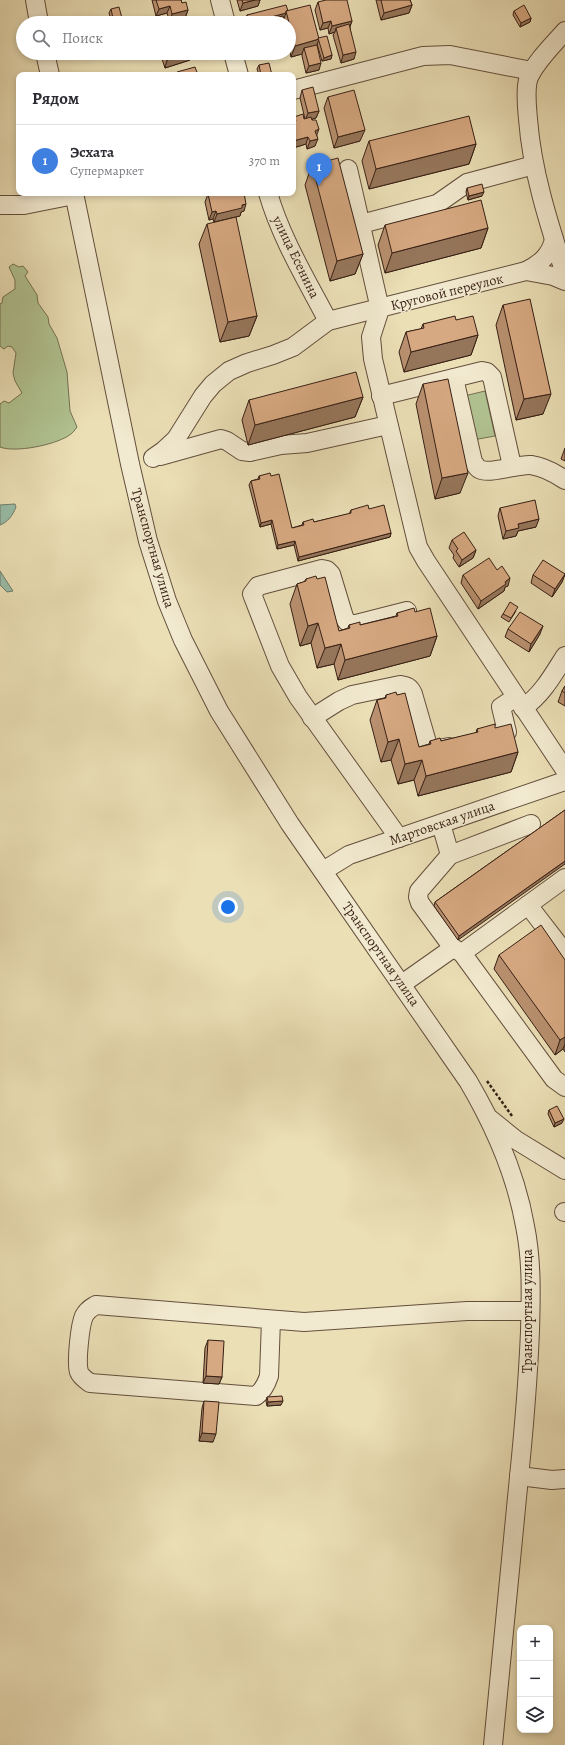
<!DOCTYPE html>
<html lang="ru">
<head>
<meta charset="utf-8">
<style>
  :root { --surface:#fff; --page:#f2f2f3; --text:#2b2b33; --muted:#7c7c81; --line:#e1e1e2; --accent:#8f2418 }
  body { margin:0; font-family:Alegreya,serif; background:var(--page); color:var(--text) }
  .controls { position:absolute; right:12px; bottom:12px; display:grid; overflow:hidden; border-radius:8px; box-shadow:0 2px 6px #0003 }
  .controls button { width:36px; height:36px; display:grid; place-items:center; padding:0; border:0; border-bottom:1px solid var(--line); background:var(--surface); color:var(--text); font:20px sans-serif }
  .you { position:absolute; left:228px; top:907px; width:14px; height:14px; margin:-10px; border:3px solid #fff; border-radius:50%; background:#1a73e8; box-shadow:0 0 0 6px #1a73e833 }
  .badge { display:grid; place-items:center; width:26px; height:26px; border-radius:50%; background:var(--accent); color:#fff; font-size:13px; font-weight:700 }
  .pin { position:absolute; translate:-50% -33px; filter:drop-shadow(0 1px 2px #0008) }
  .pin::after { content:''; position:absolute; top:21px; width:14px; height:12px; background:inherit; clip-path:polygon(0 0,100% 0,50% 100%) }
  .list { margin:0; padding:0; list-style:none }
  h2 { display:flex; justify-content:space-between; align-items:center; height:52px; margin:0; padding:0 16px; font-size:17px }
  h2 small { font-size:13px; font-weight:400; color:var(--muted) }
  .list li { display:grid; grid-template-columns:26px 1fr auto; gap:12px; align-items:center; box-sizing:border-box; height:72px; padding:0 16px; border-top:1px solid var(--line) }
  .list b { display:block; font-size:15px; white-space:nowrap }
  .list p { margin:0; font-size:13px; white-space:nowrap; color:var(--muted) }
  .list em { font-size:13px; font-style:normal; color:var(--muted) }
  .icon { flex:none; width:22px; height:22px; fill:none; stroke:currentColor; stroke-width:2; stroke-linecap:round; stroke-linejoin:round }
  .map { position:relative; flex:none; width:565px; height:1745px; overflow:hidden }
  .search { position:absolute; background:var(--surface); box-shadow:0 2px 6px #0003; left:16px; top:16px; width:280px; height:44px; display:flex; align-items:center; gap:10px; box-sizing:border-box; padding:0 14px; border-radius:22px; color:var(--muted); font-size:15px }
  .panel { position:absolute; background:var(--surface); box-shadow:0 2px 6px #0003; left:16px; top:72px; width:280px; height:124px; border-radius:8px }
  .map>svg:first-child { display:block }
  .green { fill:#b1c392; stroke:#747153 }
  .water { fill:#99bda8; stroke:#717e6d }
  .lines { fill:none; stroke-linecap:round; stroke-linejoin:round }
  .minor-casing { stroke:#634f3c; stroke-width:20 }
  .path { stroke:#361f14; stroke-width:2.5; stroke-dasharray:3 2; stroke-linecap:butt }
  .minor { stroke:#f2ead0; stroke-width:18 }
  .wall { fill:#b99170; stroke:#361f14 }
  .shaded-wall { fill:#96765b; stroke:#361f14 }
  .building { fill:#d7a982; stroke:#361f14 }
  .labels { text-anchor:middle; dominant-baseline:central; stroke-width:3; stroke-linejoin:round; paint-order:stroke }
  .street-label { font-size:14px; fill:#361f14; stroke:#f2ead0 }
</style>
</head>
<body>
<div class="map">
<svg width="565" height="1745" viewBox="0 0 565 1745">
  <rect width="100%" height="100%" fill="#ebdfb6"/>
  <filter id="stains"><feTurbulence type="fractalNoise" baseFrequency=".005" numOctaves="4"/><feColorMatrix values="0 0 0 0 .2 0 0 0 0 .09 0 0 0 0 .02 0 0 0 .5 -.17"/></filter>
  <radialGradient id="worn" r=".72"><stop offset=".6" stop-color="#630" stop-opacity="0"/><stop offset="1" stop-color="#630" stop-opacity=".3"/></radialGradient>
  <g class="green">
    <path d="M 13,264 L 19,267 L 23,266 L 28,272 L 25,276 L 37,295 L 38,303 L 48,317 L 49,324 L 57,338 L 67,372 L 70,411 L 77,427 C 75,430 72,434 68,436 C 54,445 15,453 0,447 L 0,404 L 4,401 L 9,403 L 22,393 L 15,381 L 13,373 L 16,353 L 12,347 L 8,346 L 4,349 L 0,346 L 0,304 L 2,303 L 3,297 L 15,289 L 15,280 L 9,267 Z"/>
    <polygon points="485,391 495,436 473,440 464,396"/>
  </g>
  <g class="water">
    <path d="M 15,504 L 16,507 C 13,515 8,522 0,525 L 0,505 Z"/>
    <polygon points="0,571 13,591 7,592 0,585"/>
  </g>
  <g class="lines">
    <g class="minor-casing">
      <g id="minor">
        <polyline points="35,0 39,23"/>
        <polyline points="220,0 226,23"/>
        <path d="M 565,31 C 554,44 533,64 528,80 C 525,92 527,107 528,119 C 532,172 549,224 565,274"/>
        <polyline points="45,53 50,75"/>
        <polyline points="233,53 239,75"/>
        <polyline points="293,90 423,56 450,55 532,71"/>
        <polyline points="348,169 380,309 371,337 373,359 418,547 426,561 565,770"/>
        <path d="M 74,193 L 130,464 L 148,541 L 167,601 L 183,640 L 219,711 L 290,824 L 468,1081 C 494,1125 516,1175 525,1226 C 532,1260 531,1296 530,1331 C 528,1380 524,1428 519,1477 C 510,1566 502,1656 493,1745"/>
        <path d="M 268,193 C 281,238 306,279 328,321"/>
        <polyline points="0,205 24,205 74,195"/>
        <polyline points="361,224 437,204 467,183 534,165"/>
        <path d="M 526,271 C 540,264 551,255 554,239"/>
        <path d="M 454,378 L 473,462 C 475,464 477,468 479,469 C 490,475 517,464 531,465 C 544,467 555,473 565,480"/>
        <polyline points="381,396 482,371 487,372 492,377 512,466"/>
        <polyline points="160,456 221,439 227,441 242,451 250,452 281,445 307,443 388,425"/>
        <polyline points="153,458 163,451 176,439 203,396 213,384 229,371 247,363 273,355 293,347 328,321 526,271 553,276 565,281"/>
        <path d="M 523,708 C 542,695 553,675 565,656"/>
        <path d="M 312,718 L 339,701 L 352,695 L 400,685 C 407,686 410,687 413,694 L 428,746 L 433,750 L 449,747"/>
        <polyline points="491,736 507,732 501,707 516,697"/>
        <polyline points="441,824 450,855 419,891 418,897 420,903 453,948 462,953 554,1079 565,1087"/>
        <path d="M 399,838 L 298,697 L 280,666 L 252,594 L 258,586 L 322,569 L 327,570 L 331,574 L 344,617 C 347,623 349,624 356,624 L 407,611"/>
        <polyline points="450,855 531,824"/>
        <polyline points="323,871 349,855 565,781"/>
        <polyline points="528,905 565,953"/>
        <polyline points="462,953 565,878"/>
        <polyline points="402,984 453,948"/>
        <polyline points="490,1119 516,1140 565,1170"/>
        <polyline points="564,1212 565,1212"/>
        <path d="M 271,1320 L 269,1376 C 266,1385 263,1391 256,1396 L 90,1383 C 86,1380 81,1377 79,1372 C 76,1362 80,1325 84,1316 C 87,1310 91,1308 96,1305 L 304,1322 L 467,1311 L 530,1311"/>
        <polyline points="519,1476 552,1480 565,1479"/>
      </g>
    </g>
    <polyline class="path" points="487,1081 512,1116"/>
    <use href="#minor" class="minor"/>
  </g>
  <g class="wall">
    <polygon points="152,0 181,0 182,3 188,10 185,18 170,22 167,13 156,16"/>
    <polygon points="237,0 260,0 258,6 240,11"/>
    <polygon points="376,0 410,0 412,5 409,13 381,20"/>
    <polygon points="318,2 352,21 350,27 354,59 341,63 333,35 335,32 329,34 328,28 320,30 315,10"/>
    <polygon points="111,9 123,23 112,23 109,13"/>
    <polygon points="288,11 319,38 332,55 331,59 322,61 317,44 317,45 319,70 306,73 302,56 302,54 291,57 289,48 289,23 245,23 247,15"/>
    <polygon points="514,11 531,18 530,22 520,27 513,15"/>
    <polygon points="160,53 193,53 190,60 165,68"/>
    <polygon points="259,65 272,75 259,75 257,69"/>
    <polygon points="302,90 319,111 316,118 312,119 317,136 315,146 307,149 306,144 293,148 293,121 294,117 305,119 300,98"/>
    <polygon points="328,97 360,141 334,148 324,108"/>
    <polygon points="369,141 476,144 469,164 369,189 362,161"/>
    <polygon points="312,165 363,254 355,274 330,281 305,185"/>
    <polygon points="467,188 482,196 468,200 466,192"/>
    <polygon points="210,193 244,193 244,211 241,212 240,216 214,222 213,219 209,220 205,202 208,194"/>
    <polygon points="207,224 257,316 249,336 220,342 199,244"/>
    <polygon points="385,225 488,228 481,248 385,273 378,245"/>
    <polygon points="503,305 543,414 516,420 496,325"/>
    <polygon points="456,320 478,335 471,355 404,372 399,352 406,332 421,329 423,324"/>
    <polygon points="423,384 460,493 435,499 416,404"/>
    <polygon points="363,397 355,417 248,445 242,420 249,400"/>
    <polygon points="565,448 565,461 561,459"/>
    <polygon points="259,476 271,476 292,528 302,525 303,522 314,522 349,514 351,510 369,509 391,533 390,537 298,561 294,545 277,549 271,524 260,527 249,485 251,481 258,479"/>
    <polygon points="500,508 536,527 518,531 516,536 503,539 498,516"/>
    <polygon points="452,540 476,550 473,558 459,567 453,558 454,555 449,548"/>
    <polygon points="565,574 562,582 552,597 531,583 533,575"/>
    <polygon points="463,575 508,586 505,587 504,591 478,609 461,583"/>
    <polygon points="306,579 317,579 339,631 348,628 349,625 360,625 396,616 397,613 415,612 437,636 430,656 338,680 334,664 317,668 311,643 300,646 290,604 297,584 304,582"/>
    <polygon points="516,611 509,622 501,617 503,614"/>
    <polygon points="508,629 540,634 529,652 505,637"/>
    <polygon points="565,686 565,706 558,702 562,691"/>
    <polygon points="386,695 397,695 419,747 429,744 430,741 441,741 476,733 477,729 495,728 518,752 511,772 418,796 414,780 398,784 391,760 381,762 370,720 377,700 385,698"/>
    <polygon points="565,810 458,940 434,906 435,902"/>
    <polygon points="499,955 565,960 565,1052 563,1049 555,1055 494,969"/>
    <polygon points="549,1110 562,1123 554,1127 548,1114"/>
    <polygon points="208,1340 222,1377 219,1384 203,1383 205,1348"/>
    <polygon points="267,1397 281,1405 267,1406 266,1401"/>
    <polygon points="204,1401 213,1442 199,1441 202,1408"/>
  </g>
  <g class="shaded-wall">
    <polygon points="255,0 260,0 258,6 240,11 243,3"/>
    <polygon points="412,5 409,13 381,20 384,13"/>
    <polygon points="170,6 167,13 156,16 159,9"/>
    <polygon points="188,10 185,18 170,22 172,14"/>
    <polygon points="286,13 283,21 249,23"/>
    <polygon points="531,18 530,22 520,27 521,23"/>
    <polygon points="331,21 328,28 320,30 323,23"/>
    <polygon points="352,21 349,28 336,28 335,32 329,34 332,26"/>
    <polygon points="319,39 315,51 304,48 302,54 291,57 295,46"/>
    <polygon points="356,52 354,59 341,63 343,55"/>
    <polygon points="193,53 190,60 165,68 167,60"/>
    <polygon points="269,53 283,53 267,57"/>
    <polygon points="332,55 331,59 322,61 324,58"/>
    <polygon points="321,63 319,70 306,73 309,66"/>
    <polygon points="319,111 316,118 305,121 308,113"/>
    <polygon points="319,129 316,137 315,131"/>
    <polygon points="365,130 360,141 334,148 338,137"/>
    <polygon points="308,137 306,144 293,148 293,141"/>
    <polygon points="318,139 315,146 307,149 310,141"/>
    <polygon points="476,144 469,164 369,189 376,169"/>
    <polygon points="484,192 482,196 468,200 469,196"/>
    <polygon points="246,204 244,211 241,212 240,216 214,222 217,214"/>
    <polygon points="216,211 213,219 209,220 212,212"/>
    <polygon points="488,228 481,248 385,273 392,253"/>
    <polygon points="363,254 355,274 330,281 337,261"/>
    <polygon points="257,316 249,336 220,342 228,322"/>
    <polygon points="478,335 471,355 404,372 411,352"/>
    <polygon points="551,394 543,414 516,420 524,399"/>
    <polygon points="363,397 355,417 248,445 255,425"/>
    <polygon points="468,473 460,493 435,499 442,478"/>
    <polygon points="539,519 536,527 518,531 516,536 503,539 506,531 518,524"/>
    <polygon points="272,520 271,524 260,527 261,523"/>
    <polygon points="391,533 390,537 298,561 299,557"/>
    <polygon points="295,541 294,545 277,549 278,545"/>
    <polygon points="476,550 473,558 459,567 462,560"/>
    <polygon points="565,574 562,582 552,597 555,589"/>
    <polygon points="510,578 508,586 505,587 504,591 478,609 481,601 505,582"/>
    <polygon points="318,623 311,643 300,646 308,626"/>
    <polygon points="543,626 540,634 529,652 531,644"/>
    <polygon points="437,636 430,656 338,680 345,660"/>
    <polygon points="341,644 334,664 317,668 325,648"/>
    <polygon points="399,739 391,760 381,762 388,742"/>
    <polygon points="518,752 511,772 418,796 426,776"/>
    <polygon points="422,760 414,780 398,784 405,764"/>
    <polygon points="565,861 565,864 458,940 459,936"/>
    <polygon points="565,1037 565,1044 563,1049 555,1055 560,1040"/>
    <polygon points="564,1119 562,1123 554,1127 555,1123"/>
    <polygon points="206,1376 222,1377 219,1384 203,1383"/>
    <polygon points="283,1401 281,1405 267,1406 268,1402"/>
    <polygon points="202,1433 216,1434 213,1442 199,1441"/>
  </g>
  <g class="building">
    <polygon points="156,0 181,0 182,3 186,2 188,10 172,14 170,6 159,9"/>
    <polygon points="242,0 255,0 243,3"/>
    <polygon points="326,0 347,0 352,21 332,26 331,21 323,23 318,2"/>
    <polygon points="381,0 410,0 412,5 384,13"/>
    <polygon points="286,5 288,11 286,11 286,13 249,23 247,15"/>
    <polygon points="310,5 319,39 295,46 286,11"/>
    <polygon points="524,5 531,18 521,23 514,11"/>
    <polygon points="119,7 123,22 120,23 114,23 111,9"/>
    <polygon points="283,16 285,23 256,23 256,22"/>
    <polygon points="349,24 356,52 343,55 336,28"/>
    <polygon points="327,36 332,55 324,58 318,38"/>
    <polygon points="317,45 321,63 309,66 304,48"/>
    <polygon points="165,53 192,53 167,60"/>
    <polygon points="269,63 272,75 261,75 259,65"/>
    <polygon points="195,67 198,75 202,74 202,75 177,75 177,72"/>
    <polygon points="313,87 319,111 308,113 302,90"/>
    <polygon points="354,90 365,130 338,137 328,97"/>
    <polygon points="303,114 304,119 311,117 312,120 316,120 319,129 315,131 318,139 310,141 308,137 293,141 293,122 296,121 294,117"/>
    <polygon points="469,116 476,144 376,169 369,141"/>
    <polygon points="338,158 363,254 337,261 312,165"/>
    <polygon points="482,184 484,192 469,196 467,188"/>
    <polygon points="211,193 244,193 246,204 242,205 242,208 217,214 216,211 212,212 208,194"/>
    <polygon points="481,200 488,228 392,253 385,225"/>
    <polygon points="236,217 257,316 228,322 207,224"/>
    <polygon points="530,299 551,394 524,399 503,305"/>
    <polygon points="455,316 456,320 473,316 478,335 411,352 406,332 424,328 423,324"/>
    <polygon points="356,372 363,397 255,425 249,400"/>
    <polygon points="448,379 468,473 442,478 423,384"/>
    <polygon points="270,473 271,476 279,474 292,528 304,525 303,522 313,519 314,522 351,513 351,510 368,505 369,509 384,505 391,533 299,557 295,541 278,545 272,520 261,523 251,481 260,479 259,476"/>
    <polygon points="535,500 539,519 518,524 519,528 506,531 500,508"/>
    <polygon points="464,532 476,550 462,560 456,551 458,549 452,540"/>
    <polygon points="489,558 497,570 502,566 510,578 505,582 506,584 481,601 463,575"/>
    <polygon points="543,560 565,574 555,589 533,575"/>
    <polygon points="316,576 317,579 325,577 339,631 350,628 349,625 360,622 360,625 398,616 397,613 414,608 415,612 430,608 437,636 345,660 341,644 325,648 318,623 308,626 297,584 306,581 306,579"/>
    <polygon points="510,602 518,607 511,618 503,614"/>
    <polygon points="520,612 543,626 531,644 508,629"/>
    <polygon points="565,686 565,693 562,691"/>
    <polygon points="396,692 397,695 405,693 419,747 431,744 430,741 440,738 441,741 478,732 477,729 495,724 495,728 511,724 518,752 426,776 422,760 405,764 399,739 388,742 377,700 386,698 386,695"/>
    <polygon points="565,810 565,861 459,936 435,902"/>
    <polygon points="541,925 565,960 565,1037 560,1040 499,955"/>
    <polygon points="557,1106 564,1119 555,1123 549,1110"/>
    <polygon points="208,1340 224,1341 222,1377 206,1376"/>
    <polygon points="282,1396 283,1401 268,1402 267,1397"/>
    <polygon points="204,1401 219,1402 216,1434 202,1433"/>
  </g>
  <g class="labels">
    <g class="street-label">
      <text transform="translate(296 257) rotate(64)">улица Есенина</text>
      <text transform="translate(447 292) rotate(-14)">Круговой переулок</text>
      <text transform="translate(153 548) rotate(74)">Транспортная улица</text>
      <text transform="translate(442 823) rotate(-19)">Мартовская улица</text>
      <text transform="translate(381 954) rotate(55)">Транспортная улица</text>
      <text transform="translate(527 1311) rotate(-90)">Транспортная улица</text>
    </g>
  </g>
  <rect width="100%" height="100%" filter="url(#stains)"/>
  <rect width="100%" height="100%" fill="url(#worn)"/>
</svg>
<div class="controls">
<button>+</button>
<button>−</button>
<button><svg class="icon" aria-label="layers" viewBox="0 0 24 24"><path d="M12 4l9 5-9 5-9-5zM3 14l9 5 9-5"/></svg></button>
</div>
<div class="you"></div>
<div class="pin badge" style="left:319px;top:186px;background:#3f7fe0">1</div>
<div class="search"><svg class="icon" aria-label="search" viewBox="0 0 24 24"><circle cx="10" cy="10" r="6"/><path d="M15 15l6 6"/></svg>Поиск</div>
<section class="panel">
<h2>Рядом<small></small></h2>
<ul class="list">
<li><span class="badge" style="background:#3f7fe0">1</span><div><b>Эсхата</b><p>Супермаркет</p></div><em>370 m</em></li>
</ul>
</section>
</div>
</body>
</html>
